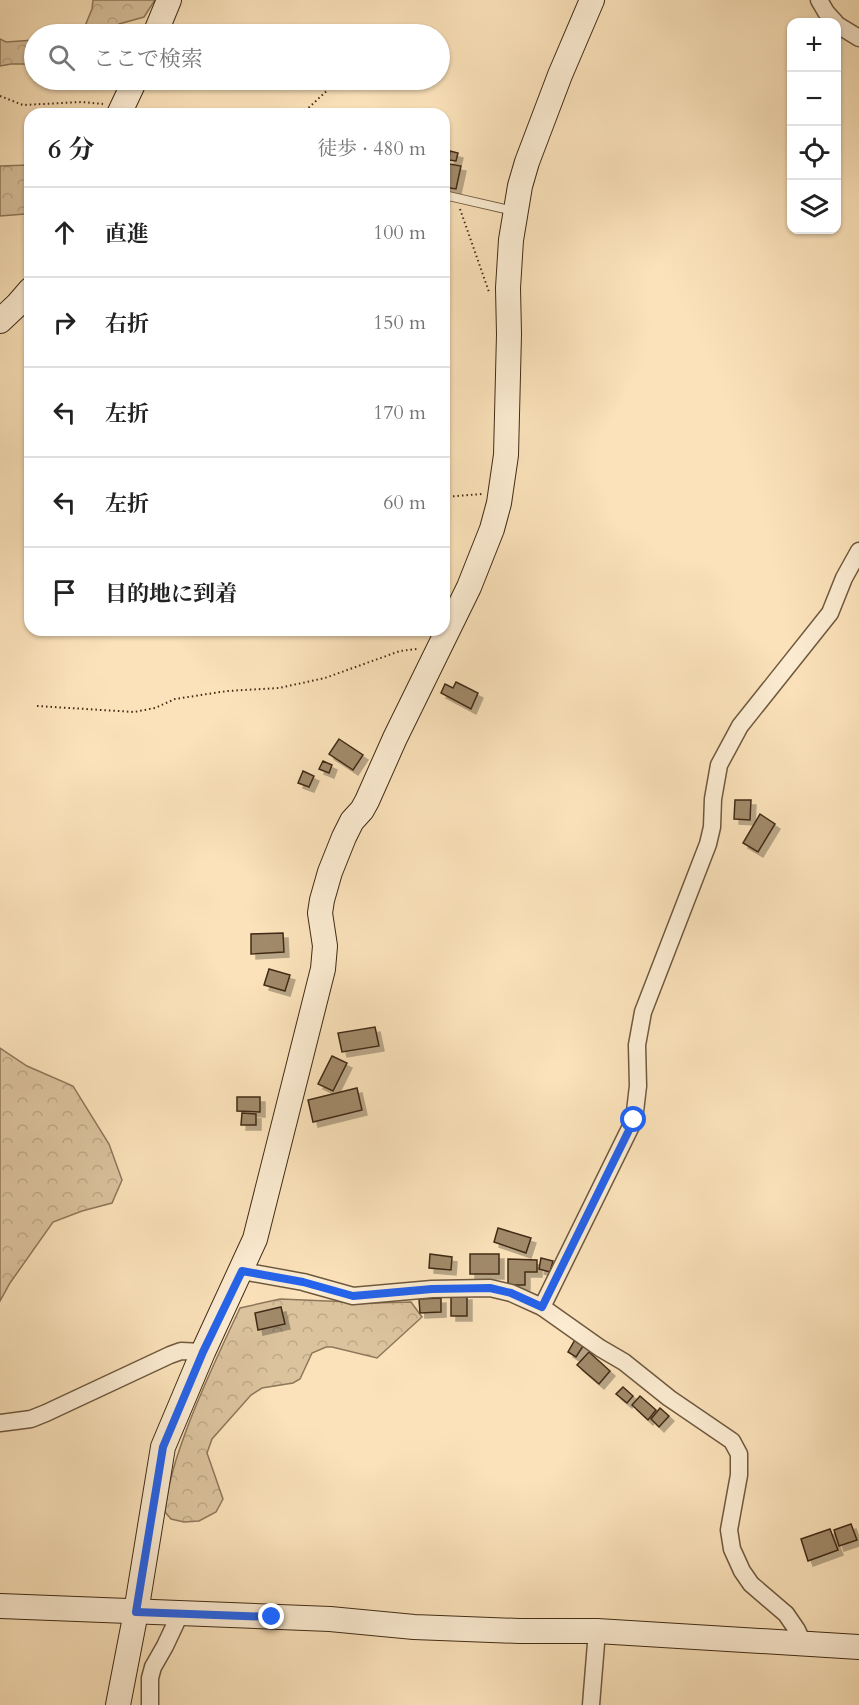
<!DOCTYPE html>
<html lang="ja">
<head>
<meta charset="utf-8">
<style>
  :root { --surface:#fff; --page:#f2f2f2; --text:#222; --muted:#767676; --line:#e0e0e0 }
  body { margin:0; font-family:Cardo,"Noto Serif JP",serif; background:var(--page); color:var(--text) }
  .controls { position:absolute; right:18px; top:18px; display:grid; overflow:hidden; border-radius:12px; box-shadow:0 2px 4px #0004 }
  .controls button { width:54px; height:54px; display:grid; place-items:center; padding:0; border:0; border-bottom:2px solid var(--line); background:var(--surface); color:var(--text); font:30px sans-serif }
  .stop { position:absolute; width:18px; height:18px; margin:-14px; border:4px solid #2563eb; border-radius:50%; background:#fff }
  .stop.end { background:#2563eb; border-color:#fff; box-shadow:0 2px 6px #0008 }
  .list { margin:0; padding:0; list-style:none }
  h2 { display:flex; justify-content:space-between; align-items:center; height:78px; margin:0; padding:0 24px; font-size:26px }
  h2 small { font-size:20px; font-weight:400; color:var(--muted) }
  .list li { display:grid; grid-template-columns:39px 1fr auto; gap:18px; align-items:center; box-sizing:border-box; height:90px; padding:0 24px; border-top:2px solid var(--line) }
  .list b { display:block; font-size:22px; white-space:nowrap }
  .list em { font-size:20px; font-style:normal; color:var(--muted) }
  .icon { flex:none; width:33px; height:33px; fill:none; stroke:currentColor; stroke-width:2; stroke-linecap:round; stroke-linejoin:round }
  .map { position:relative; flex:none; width:859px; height:1705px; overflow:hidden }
  .search { position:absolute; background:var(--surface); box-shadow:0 2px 4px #0004; left:24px; top:24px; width:426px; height:66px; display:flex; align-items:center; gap:15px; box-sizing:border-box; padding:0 21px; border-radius:33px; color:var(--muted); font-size:22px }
  .panel { position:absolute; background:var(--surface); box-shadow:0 2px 4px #0004; left:24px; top:108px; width:426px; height:528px; border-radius:18px }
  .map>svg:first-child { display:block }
  .forest { fill:url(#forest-crowns); stroke:#8e775a; stroke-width:1.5 }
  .building { fill:#a18a6b; stroke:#402b15; stroke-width:1.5; filter:url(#shadow) }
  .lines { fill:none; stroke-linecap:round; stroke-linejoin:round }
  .lane-casing { stroke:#6f593e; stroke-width:10 }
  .street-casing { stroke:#6f593e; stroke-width:19 }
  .secondary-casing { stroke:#402b15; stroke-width:26 }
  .path { stroke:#402b15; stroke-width:2; stroke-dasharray:1.5 3; stroke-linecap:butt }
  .lane { stroke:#fcecd2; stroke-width:8 }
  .street { stroke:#fcecd2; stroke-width:16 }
  .secondary { stroke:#fcecd2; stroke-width:24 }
  .route { stroke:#2563eb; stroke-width:8 }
</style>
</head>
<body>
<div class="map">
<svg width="859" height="1705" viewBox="0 0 859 1705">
  <defs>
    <pattern id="forest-crowns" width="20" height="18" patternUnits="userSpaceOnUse" patternTransform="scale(1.5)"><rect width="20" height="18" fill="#dbc39e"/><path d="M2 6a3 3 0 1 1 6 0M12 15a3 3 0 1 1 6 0" fill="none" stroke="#bda887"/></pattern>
    <filter id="shadow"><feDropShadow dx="5" dy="5" stdDeviation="0" flood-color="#0004"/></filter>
  </defs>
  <rect width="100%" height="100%" fill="#fbe2ba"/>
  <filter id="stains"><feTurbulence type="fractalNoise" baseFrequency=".00333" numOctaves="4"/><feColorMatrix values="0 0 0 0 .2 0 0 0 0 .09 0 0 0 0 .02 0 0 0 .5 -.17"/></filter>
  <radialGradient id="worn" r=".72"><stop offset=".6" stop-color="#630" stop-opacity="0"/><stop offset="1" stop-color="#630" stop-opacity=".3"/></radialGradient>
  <g class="forest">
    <polygon points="93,0 155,0 144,17 119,24 111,34 75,34 82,33 92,9"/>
    <polygon points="0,39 6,42 34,40 34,64 11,64 0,66"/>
    <polygon points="30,165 30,211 25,214 0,216 0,166"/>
    <polygon points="0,1048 27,1066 73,1086 109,1144 122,1180 112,1203 82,1211 53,1222 10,1283 0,1301"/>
    <path d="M 280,1299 L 375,1303 L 411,1302 L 422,1317 L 377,1358 L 332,1347 L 326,1347 L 312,1353 L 300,1379 L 293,1383 L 262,1388 L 251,1395 L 212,1439 L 207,1453 L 223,1499 L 216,1512 L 199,1521 L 184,1522 L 171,1519 L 165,1512 C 168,1481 178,1452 189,1423 C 204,1384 222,1346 240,1308 Z"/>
  </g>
  <g class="building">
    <polygon points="450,151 458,153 456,161 449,160"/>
    <polygon points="444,163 461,166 456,189 444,187"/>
    <polygon points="456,682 478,693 471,709 441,693 445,684 453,688"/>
    <polygon points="339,739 363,755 353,770 329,754"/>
    <polygon points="323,761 332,765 329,773 319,769"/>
    <polygon points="303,771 314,776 309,787 298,783"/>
    <polygon points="735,800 751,800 750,820 734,819"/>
    <polygon points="760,814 775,824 758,852 743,843"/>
    <polygon points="283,933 284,952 251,954 251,934"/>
    <polygon points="269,969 290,975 285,991 264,985"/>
    <polygon points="375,1027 379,1046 342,1052 338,1033"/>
    <polygon points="332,1056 347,1063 333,1091 318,1084"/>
    <polygon points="357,1088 362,1110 313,1122 308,1100"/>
    <polygon points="237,1097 260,1097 260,1112 237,1111"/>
    <polygon points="242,1113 256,1114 256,1125 241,1125"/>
    <polygon points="498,1228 531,1238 526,1253 494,1242"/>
    <polygon points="430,1254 452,1257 451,1270 429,1268"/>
    <rect x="470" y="1254" width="29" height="20"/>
    <polygon points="541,1258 553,1261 550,1272 539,1269"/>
    <polygon points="508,1259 537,1260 537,1272 525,1272 525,1285 508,1285"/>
    <rect x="451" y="1295" width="16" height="21"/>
    <polygon points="441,1298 441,1312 420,1313 419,1299"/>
    <polygon points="281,1307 285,1324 258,1330 255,1313"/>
    <polygon points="576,1338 585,1343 576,1357 568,1352"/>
    <polygon points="589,1352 610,1371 599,1384 577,1365"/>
    <polygon points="623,1387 633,1396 627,1403 616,1394"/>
    <polygon points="640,1396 656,1410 648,1420 632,1405"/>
    <polygon points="660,1408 669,1416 659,1427 651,1419"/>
    <polygon points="851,1524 857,1540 839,1546 834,1530"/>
    <polygon points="830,1529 838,1550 808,1561 801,1539"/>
  </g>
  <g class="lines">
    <g class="lane-casing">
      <polyline id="lane" points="444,195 514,211"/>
    </g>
    <g class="street-casing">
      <g id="street">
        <polyline points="819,0 826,12 835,22"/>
        <polyline points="836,24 859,38"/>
        <polyline points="242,1271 303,1282 353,1296 432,1289 490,1288 511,1293 542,1307 600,1348 624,1362 669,1398 732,1441 739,1454 739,1475 729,1530 732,1549 742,1571 751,1584 786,1614 797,1630 803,1643"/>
        <polyline points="542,1307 634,1120 638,1086 637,1045 643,1012 708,844 712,827 713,799 719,765 740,726 830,613 844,578 859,551"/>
        <polyline points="0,1423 31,1419 46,1413 170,1355 181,1351 203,1352"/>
        <polyline points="150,1705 150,1678 153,1667 165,1646 180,1614"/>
        <polyline points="591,1705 597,1631"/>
      </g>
    </g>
    <g class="secondary-casing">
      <g id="secondary">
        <polyline points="155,34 169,0"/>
        <polyline points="119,114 135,80"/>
        <polyline points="0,321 17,305 30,290"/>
        <polyline points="0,1606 330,1619 414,1627 519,1631 597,1631 859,1647"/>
        <polyline points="118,1705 136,1612 163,1447 203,1352 255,1239 323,969 325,946 320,913 322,900 330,872 344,837 352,821 362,810 367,801 395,738 469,587 492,529 499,503 506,455 509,334 508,288 511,240 520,186 527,162 560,75 592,0"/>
      </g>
    </g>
    <g class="path">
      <polyline points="0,96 23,105 82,102 103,104"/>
      <polyline points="302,114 334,84 330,80"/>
      <polyline points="460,209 489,292"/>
      <polyline points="444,497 482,494"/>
      <polyline points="37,706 134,712 155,708 175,699 227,691 279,688 325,678 400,651 417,649"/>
    </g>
    <use href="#lane" class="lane"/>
    <use href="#street" class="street"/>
    <use href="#secondary" class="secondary"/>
  </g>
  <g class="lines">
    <polyline class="route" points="272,1617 136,1612 163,1447 203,1352 242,1271 303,1282 353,1296 432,1289 490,1288 511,1293 542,1307 634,1120"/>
  </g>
  <rect width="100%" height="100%" filter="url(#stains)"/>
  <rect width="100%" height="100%" fill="url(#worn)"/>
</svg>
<div class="controls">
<button>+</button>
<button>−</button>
<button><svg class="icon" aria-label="locate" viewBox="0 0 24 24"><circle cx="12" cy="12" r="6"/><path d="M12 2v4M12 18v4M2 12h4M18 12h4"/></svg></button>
<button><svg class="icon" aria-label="layers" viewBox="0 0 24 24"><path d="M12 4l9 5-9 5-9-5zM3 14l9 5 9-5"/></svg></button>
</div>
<div class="stop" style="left:634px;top:1120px"></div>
<div class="stop end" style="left:272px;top:1617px"></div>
<div class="search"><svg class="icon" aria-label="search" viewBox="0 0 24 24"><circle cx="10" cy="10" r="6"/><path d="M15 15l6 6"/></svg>ここで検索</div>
<section class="panel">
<h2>6 分<small>徒歩 · 480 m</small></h2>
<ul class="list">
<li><svg class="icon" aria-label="ahead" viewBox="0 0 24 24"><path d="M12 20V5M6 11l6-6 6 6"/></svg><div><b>直進</b></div><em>100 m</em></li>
<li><svg class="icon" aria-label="right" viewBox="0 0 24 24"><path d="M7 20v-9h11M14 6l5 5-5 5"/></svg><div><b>右折</b></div><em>150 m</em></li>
<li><svg class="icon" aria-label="left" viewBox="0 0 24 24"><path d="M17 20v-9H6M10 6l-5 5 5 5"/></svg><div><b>左折</b></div><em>170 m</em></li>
<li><svg class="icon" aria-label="left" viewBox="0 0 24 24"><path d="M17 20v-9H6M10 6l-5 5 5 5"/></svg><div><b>左折</b></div><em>60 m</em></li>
<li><svg class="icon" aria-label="arrive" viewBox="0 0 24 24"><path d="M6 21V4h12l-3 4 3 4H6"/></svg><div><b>目的地に到着</b></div></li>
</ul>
</section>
</div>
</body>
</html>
